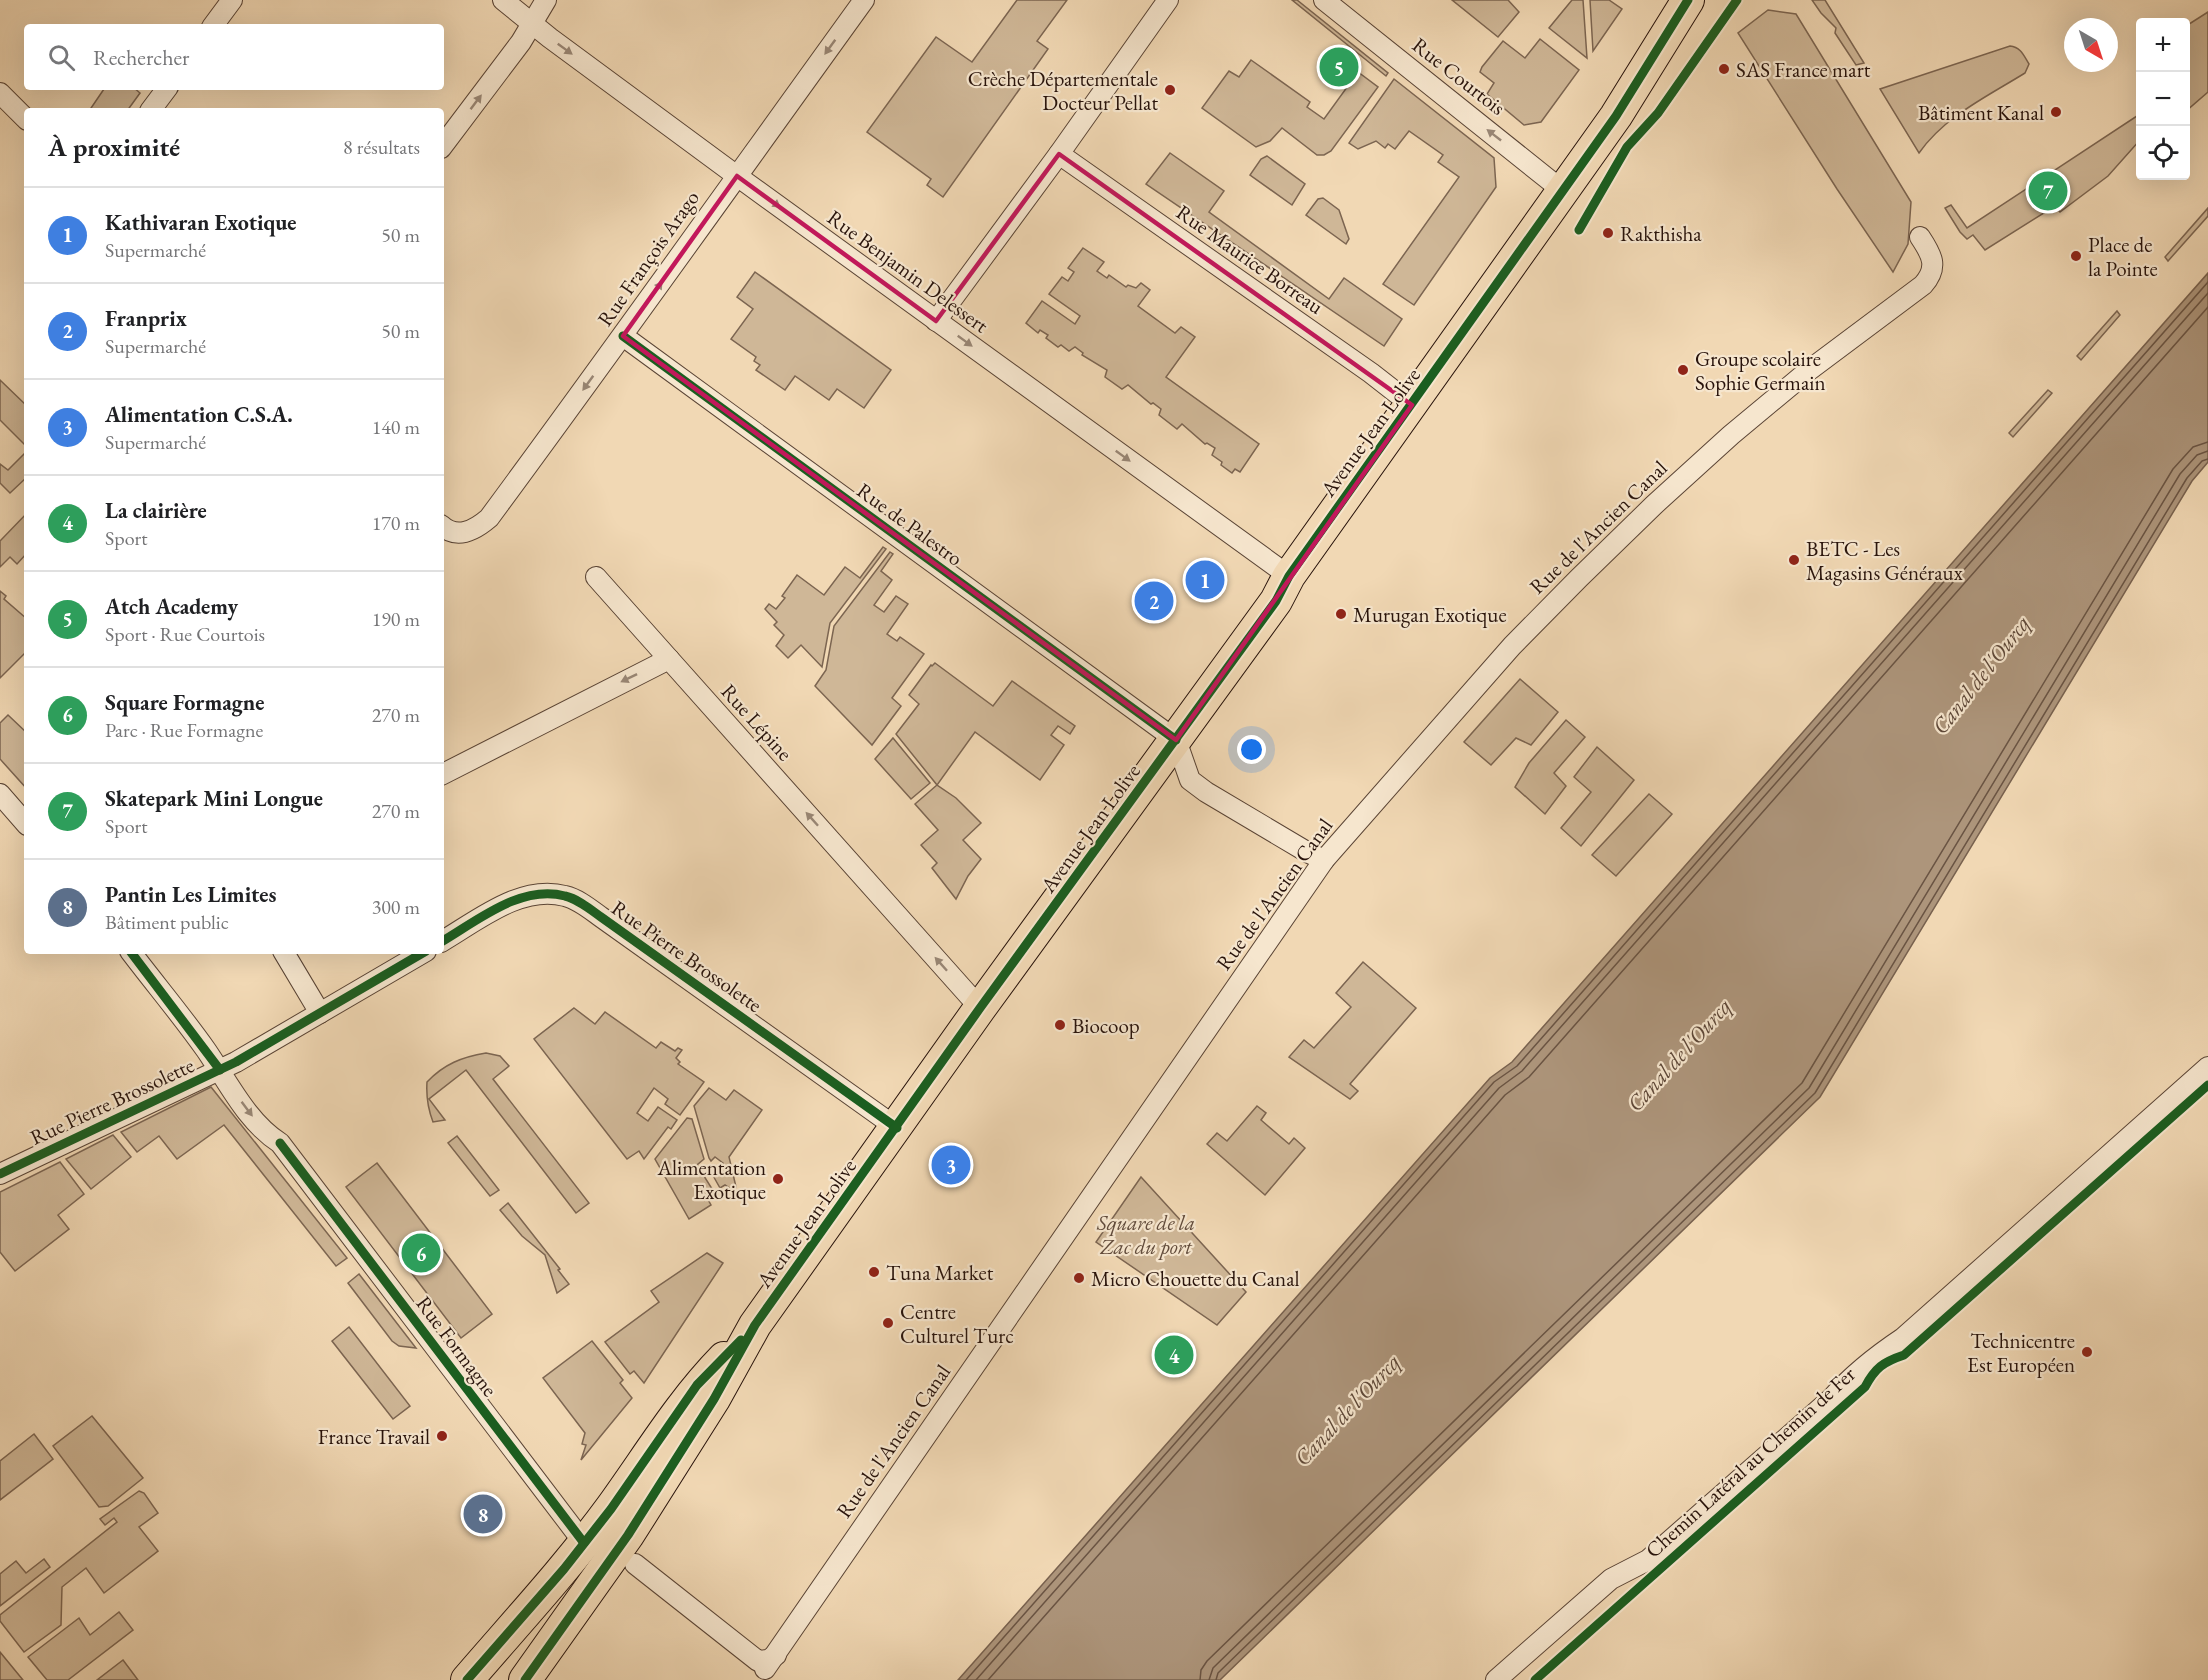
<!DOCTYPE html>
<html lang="fr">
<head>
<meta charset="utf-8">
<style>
  :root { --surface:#fff; --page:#f6f6f6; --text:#202124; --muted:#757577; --line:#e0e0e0; --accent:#7c3aed }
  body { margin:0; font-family:"EB Garamond",serif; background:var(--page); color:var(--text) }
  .controls { position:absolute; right:18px; top:18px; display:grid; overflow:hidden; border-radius:6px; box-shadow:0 6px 24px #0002 }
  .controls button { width:54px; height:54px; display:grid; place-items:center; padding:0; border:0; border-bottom:2px solid var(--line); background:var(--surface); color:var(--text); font:30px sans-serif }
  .compass { position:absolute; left:2064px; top:18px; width:54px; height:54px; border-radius:50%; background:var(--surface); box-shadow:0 6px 24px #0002; rotate:141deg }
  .you { position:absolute; left:1252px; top:750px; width:21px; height:21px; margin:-15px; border:4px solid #fff; border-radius:50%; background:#1a73e8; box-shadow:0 0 0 9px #1a73e833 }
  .badge { display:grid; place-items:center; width:39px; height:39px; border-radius:50%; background:var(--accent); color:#fff; font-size:20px; font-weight:700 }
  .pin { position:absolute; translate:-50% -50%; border:3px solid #fff; box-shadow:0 2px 6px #0006 }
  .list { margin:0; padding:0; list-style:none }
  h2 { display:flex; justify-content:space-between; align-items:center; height:78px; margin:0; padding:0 24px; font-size:26px }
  h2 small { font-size:20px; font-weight:400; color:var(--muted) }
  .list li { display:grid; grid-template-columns:39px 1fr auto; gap:18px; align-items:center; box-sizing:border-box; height:96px; padding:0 24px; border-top:2px solid var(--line) }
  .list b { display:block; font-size:22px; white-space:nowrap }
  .list p { margin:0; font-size:20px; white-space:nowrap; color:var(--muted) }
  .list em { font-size:20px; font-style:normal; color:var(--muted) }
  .icon { flex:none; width:33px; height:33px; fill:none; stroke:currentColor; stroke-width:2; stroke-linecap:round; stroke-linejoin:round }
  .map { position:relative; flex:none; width:2208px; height:1680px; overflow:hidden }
  .search { position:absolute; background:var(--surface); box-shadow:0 6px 24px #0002; left:24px; top:24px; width:420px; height:66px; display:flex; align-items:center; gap:15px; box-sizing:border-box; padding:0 21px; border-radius:6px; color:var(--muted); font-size:22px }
  .panel { position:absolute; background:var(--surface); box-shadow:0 6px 24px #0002; left:24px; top:108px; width:420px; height:846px; border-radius:6px }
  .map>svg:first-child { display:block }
  .green { fill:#cfb797; stroke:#7c6551; stroke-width:1.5 }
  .water { fill:#ad957b; stroke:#78614e; stroke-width:1.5 }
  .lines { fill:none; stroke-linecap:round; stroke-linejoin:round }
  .shore { stroke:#6a5443; stroke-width:1.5 }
  .minor-casing { stroke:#5a4435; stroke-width:22 }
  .primary-casing { stroke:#28130b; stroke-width:34 }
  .minor { stroke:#f6e6ce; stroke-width:20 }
  .primary { stroke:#f1d8b4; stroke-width:32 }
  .cycleway-casing { stroke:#f6e6ce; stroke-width:13 }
  .cycleway { stroke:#1b5e20; stroke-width:9 }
  .oneway { fill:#998776 }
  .marked { fill:none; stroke:#c2185b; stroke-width:4.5; stroke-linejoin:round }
  .poi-dot { fill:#8f2418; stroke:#f6e6ce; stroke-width:2 }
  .labels { text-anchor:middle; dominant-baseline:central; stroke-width:4.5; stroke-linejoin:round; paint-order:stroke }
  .poi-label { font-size:21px; fill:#28130b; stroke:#f6e6ce; text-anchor:start }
  .street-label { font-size:21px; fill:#28130b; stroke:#f6e6ce }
  .park-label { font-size:21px; font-style:italic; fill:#624c3c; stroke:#f6e6ce }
  .water-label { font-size:22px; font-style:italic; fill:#5d4738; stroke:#f6e6ce }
</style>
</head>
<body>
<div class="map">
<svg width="2208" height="1680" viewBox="0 0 2208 1680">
  <rect width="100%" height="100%" fill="#f1d8b4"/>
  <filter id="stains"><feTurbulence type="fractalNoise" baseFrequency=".00333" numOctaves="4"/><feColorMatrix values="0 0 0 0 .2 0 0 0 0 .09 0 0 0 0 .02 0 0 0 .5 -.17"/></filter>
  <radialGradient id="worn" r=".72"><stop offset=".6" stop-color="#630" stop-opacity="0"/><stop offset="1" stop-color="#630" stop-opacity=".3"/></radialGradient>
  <g class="green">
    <polygon points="1017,0 1067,0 1037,41 1048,49 943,197 927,185 931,179 867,132 936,37 972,62"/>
    <polygon points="1292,0 1297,0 1388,73 1386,76"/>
    <polygon points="1452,0 1508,0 1519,12 1498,37"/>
    <polygon points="1572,0 1583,0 1587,58 1549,28"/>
    <polygon points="1590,0 1609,0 1622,9 1593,51"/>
    <polygon points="1812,0 1825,0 1864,63 1856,65 1835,33 1836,28 1821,13"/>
    <polygon points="1768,10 1796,14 1911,202 1908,244 1893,272 1837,189 1738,33"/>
    <polygon points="2208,12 2208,92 2186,111 2186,26"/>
    <polygon points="1540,39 1579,70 1541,122 1524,125 1487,94 1494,83 1480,72 1482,67 1503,41 1525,58"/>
    <path d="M 2010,46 C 2021,47 2024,56 2029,64 L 2025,73 C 1988,96 1945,116 1919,153 L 1880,89 Z"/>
    <polygon points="1251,60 1310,102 1307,107 1324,119 1358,72 1378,87 1331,151 1324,155 1317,155 1282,128 1270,141 1256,147 1202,108 1229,71 1239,77"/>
    <polygon points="1394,79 1494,158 1496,187 1414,305 1383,284 1459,177 1438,162 1443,155 1409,131 1395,149 1388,144 1385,148 1376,141 1358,149 1349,143"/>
    <polygon points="102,87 133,87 140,93 127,111 89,111 104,89"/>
    <polygon points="2140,114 2140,140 2108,176 2060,212 2055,206 1985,250 1973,235 1967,239 1960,232 1945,208 1951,205 1967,228"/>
    <polygon points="1170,153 1224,191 1209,212 1329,299 1344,278 1402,319 1384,346 1146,184"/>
    <polygon points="1267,156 1305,184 1292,205 1250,175 1261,159"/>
    <polygon points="1323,198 1339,210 1349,239 1346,244 1306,215 1318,199"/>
    <polygon points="2208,208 2208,216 2168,261 2165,257"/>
    <polygon points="1083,248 1104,262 1097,271 1107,278 1109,275 1126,287 1128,285 1136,288 1141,283 1150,290 1138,306 1175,333 1181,327 1195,337 1166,377 1259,444 1240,472 1235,469 1232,473 1221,465 1222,462 1212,455 1215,448 1207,443 1205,444 1182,424 1177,429 1159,415 1161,409 1153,403 1151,404 1128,385 1122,389 1105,377 1107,370 1082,355 1083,353 1075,347 1069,351 1061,345 1058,347 1046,338 1048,335 1040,330 1038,333 1026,323 1042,301 1075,324 1080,316 1049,294 1062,277 1068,281 1074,272 1068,268"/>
    <polygon points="755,272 891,370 864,408 837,389 829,400 795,376 785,390 756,370 760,365 754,361 756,357 731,339 753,309 737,297"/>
    <polygon points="2117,311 2120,315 2081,360 2077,356"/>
    <polygon points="0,380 27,406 27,447 0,420"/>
    <polygon points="2048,390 2052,393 2013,437 2009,433"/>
    <polygon points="27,451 27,477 10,493 0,483 0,464 8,470"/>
    <polygon points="27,513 27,553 17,564 10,557 0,567 0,541"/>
    <polygon points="883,547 886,549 830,623 822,667 801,645 788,658 776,646 784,635 774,625 777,622 765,609 769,604 776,609 785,598 782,596 797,575 824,595 845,567 860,578"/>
    <polygon points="890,552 893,554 881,571 892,580 874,605 884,612 896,596 908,604 887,634 897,641 900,637 924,654 892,698 901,706 872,745 815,686 826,670 834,626"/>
    <polygon points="0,591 6,596 4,599 27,619 27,651 0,678"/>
    <polygon points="935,663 993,706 1012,681 1075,726 1070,734 1058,726 1051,735 1064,745 1040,780 975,732 937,785 956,798 981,823 963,840 981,859 968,876 956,899 932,868 937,863 921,845 938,830 915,804 937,785 896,734 919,704 909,695 931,665 932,666"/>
    <polygon points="1520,679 1558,712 1531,745 1516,738 1491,765 1464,742"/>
    <polygon points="8,715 27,733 27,789 0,759 0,723"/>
    <polygon points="1566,720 1585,737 1554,773 1566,786 1545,814 1515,787 1529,763"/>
    <polygon points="893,738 930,783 911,799 875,759"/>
    <polygon points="1597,747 1634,780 1581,846 1561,828 1591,792 1574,777"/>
    <polygon points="1649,794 1672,814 1616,876 1592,855"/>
    <polygon points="1363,962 1416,1008 1350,1084 1358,1091 1350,1099 1289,1057 1304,1040 1314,1048 1351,1007 1336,993"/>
    <polygon points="574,1008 595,1024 605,1012 656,1048 661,1042 675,1051 678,1048 682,1050 676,1058 680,1062 678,1064 704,1082 680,1115 665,1104 668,1099 654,1088 637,1113 648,1121 658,1107 677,1120 671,1129 668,1127 644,1159 639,1151 627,1159 534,1039"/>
    <path d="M 486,1053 L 500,1056 L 509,1066 L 493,1079 L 589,1203 L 576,1213 L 466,1070 L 429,1099 L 445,1120 L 433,1122 C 428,1109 426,1097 427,1082 C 444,1064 462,1057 486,1053 Z"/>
    <polygon points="211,1087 347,1258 336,1266 224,1125 177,1159 159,1136 137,1152 121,1132"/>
    <polygon points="709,1088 726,1100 734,1090 762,1110 729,1157 736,1187 734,1191 725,1185 720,1188 711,1172 713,1170 712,1167 717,1170 723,1163 715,1157 711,1161 709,1158 694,1106"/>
    <polygon points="1257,1106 1266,1113 1261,1120 1289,1144 1294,1138 1305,1148 1265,1195 1207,1144 1217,1133 1227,1141"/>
    <polygon points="687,1118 692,1119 704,1159 697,1165 714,1192 706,1196 711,1205 689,1219 655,1159"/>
    <polygon points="113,1135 131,1157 91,1189 66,1159"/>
    <polygon points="457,1136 499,1190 490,1196 448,1143"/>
    <polygon points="60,1162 84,1194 58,1215 69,1229 15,1271 0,1252 0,1192"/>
    <polygon points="377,1163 492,1314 461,1338 346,1187"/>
    <polygon points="1141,1177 1246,1292 1217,1325 1096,1242"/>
    <polygon points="508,1203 560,1269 558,1270 569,1284 557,1293 545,1255 522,1236 500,1210"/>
    <polygon points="707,1253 723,1263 644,1383 634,1371 630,1374 605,1342 659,1302 651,1291"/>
    <polygon points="359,1274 416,1348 399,1346 392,1341 348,1283"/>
    <polygon points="349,1327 410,1406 393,1419 332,1341"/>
    <polygon points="592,1341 623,1380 620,1383 632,1398 581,1460 586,1445 582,1444 585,1433 543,1378"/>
    <polygon points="92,1416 143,1478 108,1506 99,1507 53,1446"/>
    <polygon points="34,1434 53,1459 0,1500 0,1461"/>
    <polygon points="139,1491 144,1493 158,1513 139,1527 158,1551 104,1593 86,1568 62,1587 61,1625 24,1652 0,1621 0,1615 117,1522 114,1518 105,1525 100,1519"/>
    <polygon points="44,1559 50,1567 0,1606 0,1574 16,1561 26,1573"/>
    <polygon points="119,1612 133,1630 68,1680 47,1680 28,1657 79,1618 90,1635"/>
    <polygon points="0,1652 23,1680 0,1680"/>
    <polygon points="123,1660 138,1680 97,1680"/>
  </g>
  <polygon class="water" points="2208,273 2208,462 2192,481 1820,1097 1220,1680 958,1680 1490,1078 1512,1062"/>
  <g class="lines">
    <g class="shore">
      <polyline points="966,1680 1494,1082 1517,1066 2208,282"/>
      <polyline points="976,1680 1499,1088 1522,1071 2208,293"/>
      <polyline points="988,1680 1505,1095 1529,1077 2208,307"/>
      <polyline points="1200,1680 1201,1670 1207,1661 1802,1083 2173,469 2193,447 2208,442"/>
      <polyline points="1209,1680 1213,1668 1809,1088 2180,474 2197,455 2208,451"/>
      <polyline points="1216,1680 1218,1673 1815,1093 2187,478 2202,461 2208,459"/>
    </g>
    <g class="minor-casing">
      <g id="minor">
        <polyline points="503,0 550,38 737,176 1289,576"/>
        <polyline points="1324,0 1563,191"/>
        <polyline points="212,27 232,0"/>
        <polyline points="0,93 27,120"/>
        <polyline points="150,111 168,87"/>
        <polyline points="441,148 521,42 546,0"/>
        <polyline points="1059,154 1371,373 1412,405"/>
        <polyline points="936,321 1059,154 1168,0"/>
        <polyline points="623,336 1176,740 1190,780 1206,792 1307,852 1324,860"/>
        <path d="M 441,525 C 457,540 475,530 489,518 C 616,346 739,173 864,0"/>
        <polyline points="596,577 669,659"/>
        <polyline points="441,775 669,659 980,1008"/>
        <polyline points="0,794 27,825"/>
        <path d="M 441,942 C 477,921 521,884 565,896 C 578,899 590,909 601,917 L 897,1128"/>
        <path d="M 130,951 C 155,984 182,1016 206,1050 C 228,1082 247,1122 280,1143 L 584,1543"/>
        <polyline points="283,951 320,1013"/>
        <polyline points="0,1174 236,1062 426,951"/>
        <polyline points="635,1564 758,1661 768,1660 776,1655"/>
        <path d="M 765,1669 L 1324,860 L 1512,646 L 1579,578 L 1654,505 L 1731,435 L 1808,371 L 1923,285 C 1939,267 1932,255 1920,237"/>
        <path d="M 1496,1680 L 1611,1579 L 1648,1560 L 1832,1398 C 1853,1374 1876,1356 1903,1338 L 2208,1067"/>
      </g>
    </g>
    <g class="primary-casing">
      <g id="primary">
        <path d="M 467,1680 C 516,1623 567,1568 611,1508 C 648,1457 680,1403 724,1358"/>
        <polyline points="525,1680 628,1535 714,1399 755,1325 980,1008 1276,601 1289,576 1616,116 1688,0"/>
      </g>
    </g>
    <use href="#minor" class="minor"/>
    <use href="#primary" class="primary"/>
    <g class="cycleway-casing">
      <g id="cycleway">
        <polyline points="1579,230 1627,147 1658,113 1737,0"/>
        <polyline points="623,336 1176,740"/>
        <path d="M 441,942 C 477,921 521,884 565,896 C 578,899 590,909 601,917 L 897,1128"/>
        <polyline points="130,951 220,1070"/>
        <polyline points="280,1143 584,1543"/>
        <polyline points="0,1174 236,1062 426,951"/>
        <polyline points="467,1680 564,1569 611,1509 697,1385 741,1340"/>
        <polyline points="525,1680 628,1535 714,1399 755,1325 980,1008 1276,601 1289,576 1616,116 1688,0"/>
        <path d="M 1535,1680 L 1865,1387 C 1875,1368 1883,1362 1904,1355 L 2208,1085"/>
      </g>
    </g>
    <use href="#cycleway" class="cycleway"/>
  </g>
  <defs><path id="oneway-solid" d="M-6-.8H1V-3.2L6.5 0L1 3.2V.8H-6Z" transform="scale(1.5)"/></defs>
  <g class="oneway">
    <use href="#oneway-solid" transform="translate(830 47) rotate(126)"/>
    <use href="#oneway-solid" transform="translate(565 49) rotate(36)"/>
    <use href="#oneway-solid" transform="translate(476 102) rotate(-53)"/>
    <use href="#oneway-solid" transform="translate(1494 135) rotate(-142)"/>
    <use href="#oneway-solid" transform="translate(773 202) rotate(36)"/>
    <use href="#oneway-solid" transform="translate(657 289) rotate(-55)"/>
    <use href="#oneway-solid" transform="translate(965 341) rotate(36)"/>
    <use href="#oneway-solid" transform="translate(588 383) rotate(126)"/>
    <use href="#oneway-solid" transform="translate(1123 456) rotate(36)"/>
    <use href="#oneway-solid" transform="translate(629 678) rotate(154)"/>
    <use href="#oneway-solid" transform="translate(812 819) rotate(-132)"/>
    <use href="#oneway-solid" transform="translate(941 964) rotate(-132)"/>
    <use href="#oneway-solid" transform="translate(247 1109) rotate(53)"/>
  </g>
  <path class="marked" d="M 1059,154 L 1412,405 L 1176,740 L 623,336 L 737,176 L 936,321 Z"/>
  <g class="poi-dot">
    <circle cx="1724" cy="69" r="6"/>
    <circle cx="1170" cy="90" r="6"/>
    <circle cx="2056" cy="112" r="6"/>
    <circle cx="1608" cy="233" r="6"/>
    <circle cx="2076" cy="256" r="6"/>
    <circle cx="1683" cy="370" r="6"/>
    <circle cx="1794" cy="560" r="6"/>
    <circle cx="1341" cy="614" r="6"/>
    <circle cx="1060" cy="1025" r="6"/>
    <circle cx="778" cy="1179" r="6"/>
    <circle cx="874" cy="1272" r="6"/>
    <circle cx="1079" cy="1278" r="6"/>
    <circle cx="888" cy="1323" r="6"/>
    <circle cx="2087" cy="1352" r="6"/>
    <circle cx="442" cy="1436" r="6"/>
  </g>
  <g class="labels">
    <g class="poi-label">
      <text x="1736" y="69">SAS France mart</text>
      <text x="1158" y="78" text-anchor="end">Crèche Départementale<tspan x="1158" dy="24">Docteur Pellat</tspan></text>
      <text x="2044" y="112" text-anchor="end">Bâtiment Kanal</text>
      <text x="1620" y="233">Rakthisha</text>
      <text x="2088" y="244">Place de<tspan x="2088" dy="24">la Pointe</tspan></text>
      <text x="1695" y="358">Groupe scolaire<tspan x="1695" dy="24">Sophie Germain</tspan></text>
      <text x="1806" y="548">BETC - Les<tspan x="1806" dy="24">Magasins Généraux</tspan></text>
      <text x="1353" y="614">Murugan Exotique</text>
      <text x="1072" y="1025">Biocoop</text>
      <text x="766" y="1167" text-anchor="end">Alimentation<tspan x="766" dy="24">Exotique</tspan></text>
      <text x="886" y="1272">Tuna Market</text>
      <text x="1091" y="1278">Micro Chouette du Canal</text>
      <text x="900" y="1311">Centre<tspan x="900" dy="24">Culturel Turc</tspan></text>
      <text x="2075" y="1340" text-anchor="end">Technicentre<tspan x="2075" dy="24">Est Européen</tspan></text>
      <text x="430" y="1436" text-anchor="end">France Travail</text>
    </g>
    <g class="street-label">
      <text transform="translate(1459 76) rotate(38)">Rue Courtois</text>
      <text transform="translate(648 258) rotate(-55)">Rue François Arago</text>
      <text transform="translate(1250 259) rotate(35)">Rue Maurice Borreau</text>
      <text transform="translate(908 271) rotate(36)">Rue Benjamin Delessert</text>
      <text transform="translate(1370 432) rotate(-54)">Avenue Jean Lolive</text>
      <text transform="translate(910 524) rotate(36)">Rue de Palestro</text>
      <text transform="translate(1598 527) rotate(-44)">Rue de l'Ancien Canal</text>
      <text transform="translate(757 722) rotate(48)">Rue Lépine</text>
      <text transform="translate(1090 828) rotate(-54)">Avenue Jean Lolive</text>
      <text transform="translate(1274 894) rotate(-54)">Rue de l'Ancien Canal</text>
      <text transform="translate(687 956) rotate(35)">Rue Pierre Brossolette</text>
      <text transform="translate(112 1101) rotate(-25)">Rue Pierre Brossolette</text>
      <text transform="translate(806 1223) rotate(-54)">Avenue Jean Lolive</text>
      <text transform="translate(457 1346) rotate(53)">Rue Formagne</text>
      <text transform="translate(893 1441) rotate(-55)">Rue de l'Ancien Canal</text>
      <text transform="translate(1750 1462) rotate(-42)">Chemin Latéral au Chemin de Fer</text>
    </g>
    <g class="park-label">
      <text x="1146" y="1222">Square de la<tspan x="1146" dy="24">Zac du port</tspan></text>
    </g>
    <g class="water-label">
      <text transform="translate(1981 675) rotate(-52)">Canal de l'Ourcq</text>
      <text transform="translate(1679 1055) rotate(-48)">Canal de l'Ourcq</text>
      <text transform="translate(1347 1410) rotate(-47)">Canal de l'Ourcq</text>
    </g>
  </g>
  <rect width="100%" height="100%" filter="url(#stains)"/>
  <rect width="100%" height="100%" fill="url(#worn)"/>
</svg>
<div class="controls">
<button>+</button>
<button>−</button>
<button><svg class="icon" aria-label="locate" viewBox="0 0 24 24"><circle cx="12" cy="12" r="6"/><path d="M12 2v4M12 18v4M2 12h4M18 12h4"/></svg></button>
</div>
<svg class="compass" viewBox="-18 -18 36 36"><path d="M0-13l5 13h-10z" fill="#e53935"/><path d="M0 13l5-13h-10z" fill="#757577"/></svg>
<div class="you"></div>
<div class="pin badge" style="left:1205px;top:580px;background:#3f7fe0">1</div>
<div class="pin badge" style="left:1154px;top:601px;background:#3f7fe0">2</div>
<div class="pin badge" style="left:951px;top:1165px;background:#3f7fe0">3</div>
<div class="pin badge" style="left:1174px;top:1355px;background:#2e9e5b">4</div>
<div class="pin badge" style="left:1339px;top:67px;background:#2e9e5b">5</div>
<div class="pin badge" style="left:421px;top:1253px;background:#2e9e5b">6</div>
<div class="pin badge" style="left:2048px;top:191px;background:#2e9e5b">7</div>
<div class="pin badge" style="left:483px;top:1514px;background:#5c6f8a">8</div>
<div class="search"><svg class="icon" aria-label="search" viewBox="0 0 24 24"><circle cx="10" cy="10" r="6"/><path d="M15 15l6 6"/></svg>Rechercher</div>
<section class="panel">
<h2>À proximité<small>8 résultats</small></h2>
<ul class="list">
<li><span class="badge" style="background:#3f7fe0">1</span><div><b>Kathivaran Exotique</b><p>Supermarché</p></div><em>50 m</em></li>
<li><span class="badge" style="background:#3f7fe0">2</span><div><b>Franprix</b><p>Supermarché</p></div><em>50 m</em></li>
<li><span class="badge" style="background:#3f7fe0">3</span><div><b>Alimentation C.S.A.</b><p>Supermarché</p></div><em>140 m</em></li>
<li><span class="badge" style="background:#2e9e5b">4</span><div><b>La clairière</b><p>Sport</p></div><em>170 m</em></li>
<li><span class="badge" style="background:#2e9e5b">5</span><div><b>Atch Academy</b><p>Sport · Rue Courtois</p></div><em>190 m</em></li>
<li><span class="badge" style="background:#2e9e5b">6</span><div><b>Square Formagne</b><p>Parc · Rue Formagne</p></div><em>270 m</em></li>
<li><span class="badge" style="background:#2e9e5b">7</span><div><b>Skatepark Mini Longue</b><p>Sport</p></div><em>270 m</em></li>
<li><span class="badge" style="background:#5c6f8a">8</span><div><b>Pantin Les Limites</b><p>Bâtiment public</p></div><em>300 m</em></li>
</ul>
</section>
</div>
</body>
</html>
